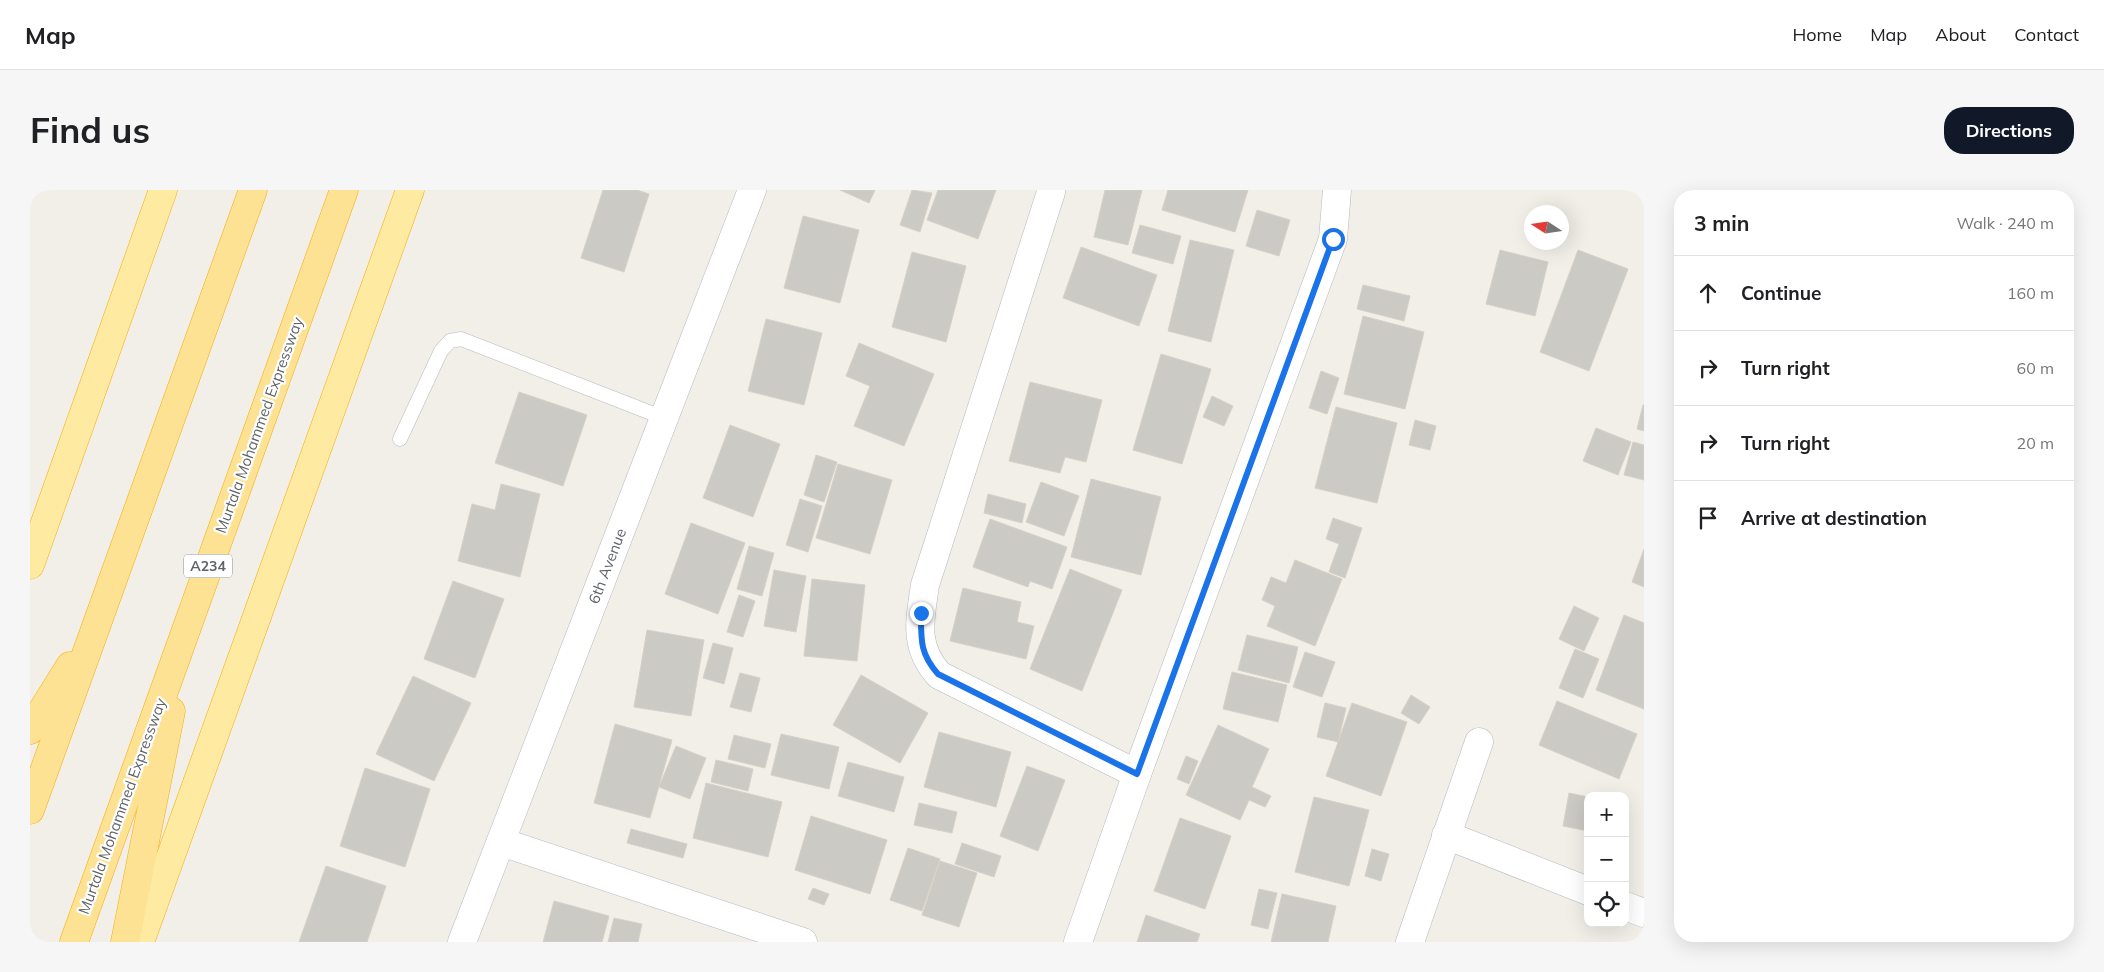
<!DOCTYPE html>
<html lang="en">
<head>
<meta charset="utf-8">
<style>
  :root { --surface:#fff; --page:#f6f6f6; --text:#202124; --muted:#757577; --line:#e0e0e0; --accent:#111827 }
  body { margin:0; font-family:Mulish,sans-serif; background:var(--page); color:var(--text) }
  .controls { position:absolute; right:15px; bottom:15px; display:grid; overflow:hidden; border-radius:10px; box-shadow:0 5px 20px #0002 }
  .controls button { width:45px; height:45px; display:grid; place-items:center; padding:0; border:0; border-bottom:1px solid var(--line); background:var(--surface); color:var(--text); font:25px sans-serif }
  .compass { position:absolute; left:1494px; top:15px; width:45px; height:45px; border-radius:50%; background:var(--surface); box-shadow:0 5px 20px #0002; rotate:282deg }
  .stop { position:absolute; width:15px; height:15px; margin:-11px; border:4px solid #1a73e8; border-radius:50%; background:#fff }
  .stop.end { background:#1a73e8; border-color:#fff; box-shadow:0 1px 5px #0008 }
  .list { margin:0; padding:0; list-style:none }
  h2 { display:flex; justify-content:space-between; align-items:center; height:65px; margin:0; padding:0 20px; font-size:21px }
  h2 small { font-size:16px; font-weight:400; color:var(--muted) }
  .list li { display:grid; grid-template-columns:32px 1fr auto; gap:15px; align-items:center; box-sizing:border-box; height:75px; padding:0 20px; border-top:1px solid var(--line) }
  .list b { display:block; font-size:19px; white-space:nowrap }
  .list em { font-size:16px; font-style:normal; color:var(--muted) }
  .icon { flex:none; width:28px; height:28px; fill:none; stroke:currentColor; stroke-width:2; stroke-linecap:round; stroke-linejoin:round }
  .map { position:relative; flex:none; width:1614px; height:752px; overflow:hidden; border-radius:20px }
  header { display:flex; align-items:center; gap:30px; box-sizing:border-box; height:70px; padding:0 25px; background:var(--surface); border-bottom:1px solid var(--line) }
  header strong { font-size:24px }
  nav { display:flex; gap:28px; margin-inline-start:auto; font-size:18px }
  .intro { display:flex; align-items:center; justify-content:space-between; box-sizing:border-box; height:120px; padding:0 30px }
  h1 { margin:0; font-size:35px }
  .button { padding:12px 22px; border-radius:20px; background:var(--accent); color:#fff; font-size:18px; font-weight:700 }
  main { display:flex; gap:30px; padding:0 30px }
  aside { flex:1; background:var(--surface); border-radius:20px; box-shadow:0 5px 20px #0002 }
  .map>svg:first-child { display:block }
  .building { fill:#cccac5; stroke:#d6d1c6 }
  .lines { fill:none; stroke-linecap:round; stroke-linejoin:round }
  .service-casing { stroke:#b5b8bc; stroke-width:15 }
  .minor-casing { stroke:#b5b8bc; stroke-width:29 }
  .tertiary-casing { stroke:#b5b8bc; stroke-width:29 }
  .trunk-casing { stroke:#f9ab00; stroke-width:29 }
  .motorway-casing { stroke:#f9ab00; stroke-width:29 }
  .service { stroke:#fff; stroke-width:14 }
  .minor { stroke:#fff; stroke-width:28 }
  .tertiary { stroke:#fff; stroke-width:28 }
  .trunk { stroke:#feeaa1; stroke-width:28 }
  .motorway { stroke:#fde293; stroke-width:28 }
  .route { stroke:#1a73e8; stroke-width:6 }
  .labels { text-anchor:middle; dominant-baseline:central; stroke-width:4.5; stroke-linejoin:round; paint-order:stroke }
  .shield { fill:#fff; stroke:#8f9295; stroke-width:1 }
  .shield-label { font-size:14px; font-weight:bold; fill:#5f6368 }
  .street-label { font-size:15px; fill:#5f6368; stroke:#fff }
</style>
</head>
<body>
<header>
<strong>Map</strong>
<nav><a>Home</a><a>Map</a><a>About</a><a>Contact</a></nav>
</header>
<div class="intro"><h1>Find us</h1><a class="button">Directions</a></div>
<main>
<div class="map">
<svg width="1614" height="752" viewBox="0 0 1614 752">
  <rect width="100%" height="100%" fill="#f1efe8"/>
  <g class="building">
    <polygon points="573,0 607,0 619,4 594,82 551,68"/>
    <polygon points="810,0 845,0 839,13"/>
    <polygon points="882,0 902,3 890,42 870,35"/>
    <polygon points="908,0 966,0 948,49 897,30"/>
    <polygon points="1075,0 1112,0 1098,55 1064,47"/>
    <polygon points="1138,0 1218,0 1205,42 1132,20"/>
    <polygon points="1227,20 1260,30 1249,66 1216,56"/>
    <polygon points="773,26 829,40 810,113 754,98"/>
    <polygon points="1110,35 1151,46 1143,74 1102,63"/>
    <polygon points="1160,50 1204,60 1181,152 1138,141"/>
    <polygon points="1051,57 1127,85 1109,136 1033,108"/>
    <polygon points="1470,60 1518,72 1505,126 1456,114"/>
    <polygon points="1548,60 1598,79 1559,181 1510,162"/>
    <polygon points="882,62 936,76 916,152 862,137"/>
    <polygon points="1333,95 1380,106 1374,131 1327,119"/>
    <polygon points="1333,126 1394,142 1375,219 1314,204"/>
    <polygon points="736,129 792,143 774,215 718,201"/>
    <polygon points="829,153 904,184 874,256 824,236 840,196 816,186"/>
    <polygon points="1131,164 1181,179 1152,274 1103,260"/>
    <polygon points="1291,181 1309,188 1297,224 1279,218"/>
    <polygon points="1000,192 1072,210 1056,272 1035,267 1030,283 979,271"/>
    <polygon points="489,202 557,225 533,296 465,273"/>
    <polygon points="1182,206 1203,216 1194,236 1173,227"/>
    <polygon points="1613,215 1614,215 1614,241 1607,239"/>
    <polygon points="1306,217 1367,233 1347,313 1285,298"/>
    <polygon points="1385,230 1406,236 1400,260 1379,255"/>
    <polygon points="700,235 750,254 723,327 673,308"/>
    <polygon points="1566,238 1601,252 1588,285 1553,271"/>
    <polygon points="1603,252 1614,255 1614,290 1594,285"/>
    <polygon points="786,265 807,272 794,312 774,305"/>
    <polygon points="808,274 862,290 840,364 786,348"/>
    <polygon points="1061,289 1131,307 1111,385 1041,367"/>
    <polygon points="1011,292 1049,306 1034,346 996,332"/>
    <polygon points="471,294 510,304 490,387 428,371 442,314 465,320"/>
    <polygon points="958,304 996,314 992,333 954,323"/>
    <polygon points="770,309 792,316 778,362 756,355"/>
    <polygon points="1303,328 1332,338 1315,388 1299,382 1309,354 1296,349"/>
    <polygon points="960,329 1037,357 1022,399 1000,391 998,397 943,377"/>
    <polygon points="661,333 715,353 688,424 635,404"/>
    <polygon points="719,356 744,363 732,406 707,399"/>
    <polygon points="1614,359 1614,397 1602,392"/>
    <polygon points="1265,370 1312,389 1285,456 1237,436 1245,416 1232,410 1241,387 1256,393"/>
    <polygon points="1040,379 1092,400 1052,501 1000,479"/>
    <polygon points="744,380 776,386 766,442 734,436"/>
    <polygon points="782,389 835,395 827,471 774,466"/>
    <polygon points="423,391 474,409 445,488 394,469"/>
    <polygon points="933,398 991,412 987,432 1004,436 996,469 920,451"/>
    <polygon points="709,405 725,411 713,447 697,442"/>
    <polygon points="1544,416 1569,428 1554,461 1529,449"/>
    <polygon points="1594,425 1614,433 1614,519 1566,500"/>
    <polygon points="617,440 674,450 661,526 604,517"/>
    <polygon points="1217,445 1268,457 1259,493 1208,480"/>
    <polygon points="683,453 703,458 694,494 673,488"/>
    <polygon points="1545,459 1569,469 1553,508 1529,498"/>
    <polygon points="1275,462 1305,472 1292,507 1263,497"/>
    <polygon points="1202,482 1257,495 1248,532 1193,519"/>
    <polygon points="710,483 730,488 721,522 700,517"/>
    <polygon points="831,485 898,523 870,573 803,535"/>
    <polygon points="383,486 441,513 404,591 346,564"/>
    <polygon points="1381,505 1400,517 1389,534 1371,523"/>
    <polygon points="1527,511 1607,544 1589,589 1509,555"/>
    <polygon points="1295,513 1316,518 1308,552 1287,547"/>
    <polygon points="1322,513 1377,532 1351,606 1296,586"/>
    <polygon points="585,534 642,550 620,628 564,613"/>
    <polygon points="1188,535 1239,559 1222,597 1241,606 1235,617 1219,610 1210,630 1156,605"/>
    <polygon points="909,542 981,562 966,617 894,597"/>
    <polygon points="751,544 809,557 799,599 741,585"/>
    <polygon points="704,545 741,554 735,578 698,569"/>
    <polygon points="646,556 676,568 660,609 629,597"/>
    <polygon points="1156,566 1168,571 1159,594 1147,589"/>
    <polygon points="686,570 723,579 718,601 681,592"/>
    <polygon points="818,572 874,587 864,622 808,606"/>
    <polygon points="997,576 1035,590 1008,661 970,646"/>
    <polygon points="335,578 400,599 375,677 310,656"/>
    <polygon points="676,593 752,612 738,667 663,648"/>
    <polygon points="1539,603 1558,607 1558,641 1533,636"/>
    <polygon points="1284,607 1339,620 1319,696 1265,682"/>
    <polygon points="889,613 927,622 922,643 884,635"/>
    <polygon points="781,626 857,650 840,704 765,680"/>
    <polygon points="1150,628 1201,646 1175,719 1124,701"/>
    <polygon points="601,639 657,654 653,668 597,653"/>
    <polygon points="932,653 971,666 964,687 925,674"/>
    <polygon points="878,658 910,669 892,721 860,710"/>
    <polygon points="1342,659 1359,664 1351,691 1335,686"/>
    <polygon points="910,671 947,683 929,737 892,725"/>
    <polygon points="296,676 356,696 337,752 269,752"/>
    <polygon points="783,698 799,704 794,715 778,709"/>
    <polygon points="1229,699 1247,703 1238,739 1221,735"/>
    <polygon points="1252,704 1306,716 1298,752 1241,752"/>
    <polygon points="524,711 579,726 572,752 513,752"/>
    <polygon points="1116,725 1170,744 1167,752 1107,752"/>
    <polygon points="584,728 612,734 608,752 578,752"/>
  </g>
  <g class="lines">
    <g class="service-casing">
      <polyline id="service" points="370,249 411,161 420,151 431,149 634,228"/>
    </g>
    <g class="minor-casing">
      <g id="minor">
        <path d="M 1021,2 L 895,395 C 890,430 883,456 909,485 L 1107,584"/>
        <polyline points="1416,645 1558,701"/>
        <polyline points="471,652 773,752"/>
        <polyline points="1595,716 1614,723"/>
        <polyline points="1048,752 1107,584 1303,49 1307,0"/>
        <polyline points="1380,752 1449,552"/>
      </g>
    </g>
    <g class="tertiary-casing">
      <polyline id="tertiary" points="432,752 722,0"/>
    </g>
    <g class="trunk-casing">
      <g id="trunk">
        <polyline points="0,375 133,0"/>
        <polyline points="110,752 380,0"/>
      </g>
    </g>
    <g class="motorway-casing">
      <g id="motorway">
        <polyline points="0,540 40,476"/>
        <polyline points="0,620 223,0"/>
        <polyline points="44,752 314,0"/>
        <polyline points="95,752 141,521"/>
      </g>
    </g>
    <use href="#service" class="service"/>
    <use href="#minor" class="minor"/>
    <use href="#tertiary" class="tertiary"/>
    <use href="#trunk" class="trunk"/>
    <use href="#motorway" class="motorway"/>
  </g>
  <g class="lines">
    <path class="route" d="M 891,423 C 891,450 890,464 908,484 L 1107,584 L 1303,49"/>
  </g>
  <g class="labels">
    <rect class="shield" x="154" y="364.5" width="48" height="23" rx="4"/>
    <g class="shield-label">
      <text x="178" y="376">A234</text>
    </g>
    <g class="street-label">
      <text transform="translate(229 235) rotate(-70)">Murtala Mohammed Expressway</text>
      <text transform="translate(577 376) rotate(-69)">6th Avenue</text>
      <text transform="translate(92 616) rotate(-70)">Murtala Mohammed Expressway</text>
    </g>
  </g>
</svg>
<div class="controls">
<button>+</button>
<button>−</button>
<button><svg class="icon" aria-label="locate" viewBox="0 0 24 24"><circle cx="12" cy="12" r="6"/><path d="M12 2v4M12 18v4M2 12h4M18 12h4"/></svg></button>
</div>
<svg class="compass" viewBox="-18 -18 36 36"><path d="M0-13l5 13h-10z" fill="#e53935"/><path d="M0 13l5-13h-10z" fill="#757577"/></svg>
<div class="stop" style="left:1303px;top:49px"></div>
<div class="stop end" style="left:891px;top:423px"></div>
</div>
<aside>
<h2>3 min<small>Walk · 240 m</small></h2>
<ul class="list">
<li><svg class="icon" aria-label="ahead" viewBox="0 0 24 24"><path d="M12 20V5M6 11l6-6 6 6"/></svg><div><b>Continue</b></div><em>160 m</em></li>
<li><svg class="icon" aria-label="right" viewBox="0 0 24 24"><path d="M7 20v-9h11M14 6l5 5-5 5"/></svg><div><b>Turn right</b></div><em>60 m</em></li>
<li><svg class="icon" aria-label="right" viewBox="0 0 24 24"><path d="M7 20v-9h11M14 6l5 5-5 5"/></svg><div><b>Turn right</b></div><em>20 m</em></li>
<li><svg class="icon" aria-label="arrive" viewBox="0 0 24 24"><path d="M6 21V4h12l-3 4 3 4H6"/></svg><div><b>Arrive at destination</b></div></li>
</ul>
</aside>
</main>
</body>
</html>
